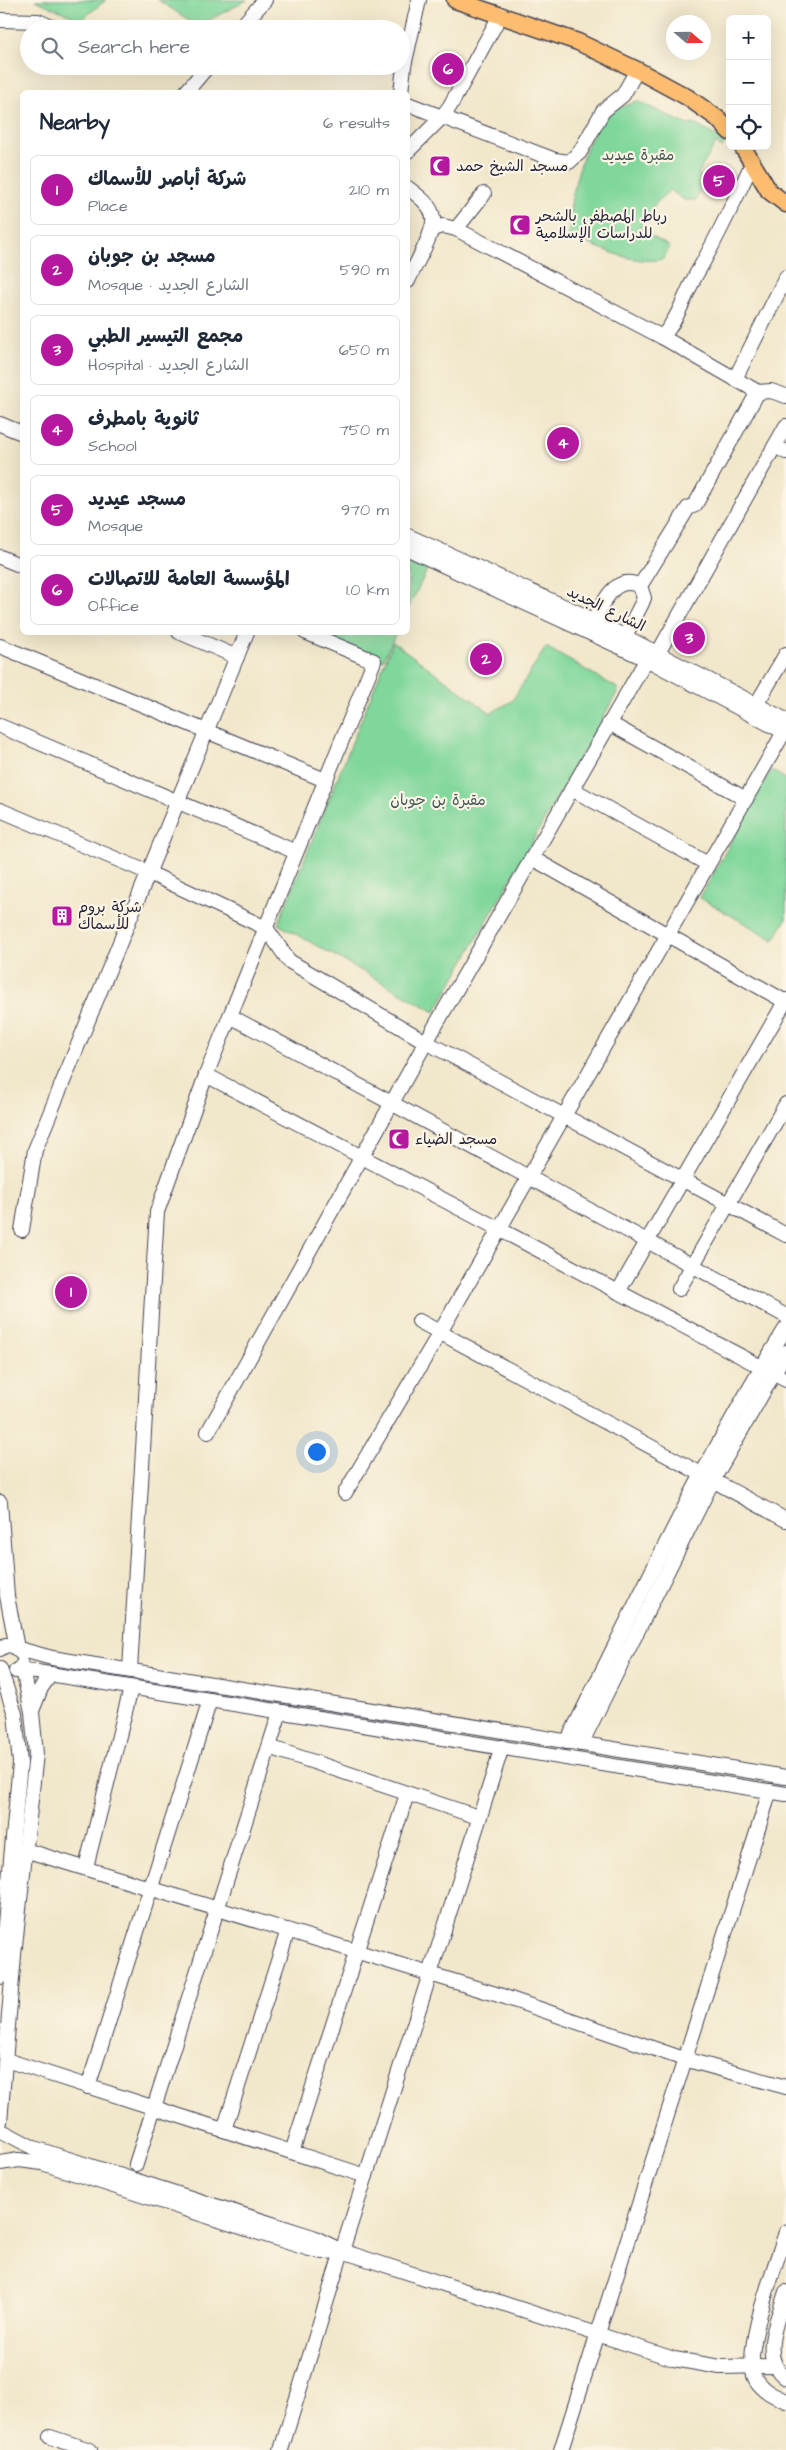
<!DOCTYPE html>
<html lang="en">
<head>
<meta charset="utf-8">
<style>
  :root { --surface:#fff; --page:#f2f2f3; --text:#1f2937; --muted:#747a83; --line:#e0e1e3; --accent:#b5179e }
  body { margin:0; font-family:"Architects Daughter","Playpen Sans Arabic",sans-serif; background:var(--page); color:var(--text) }
  .controls { position:absolute; right:15px; top:15px; display:grid; overflow:hidden; border-radius:8px; box-shadow:0 5px 20px #0002 }
  .controls button { width:45px; height:45px; display:grid; place-items:center; padding:0; border:0; border-bottom:1px solid var(--line); background:var(--surface); color:var(--text); font:25px sans-serif }
  .compass { position:absolute; left:666px; top:15px; width:45px; height:45px; border-radius:50%; background:var(--surface); box-shadow:0 5px 20px #0002; rotate:110deg }
  .you { position:absolute; left:316px; top:1451px; width:18px; height:18px; margin:-12px; border:4px solid #fff; border-radius:50%; background:#1a73e8; box-shadow:0 0 0 8px #1a73e833 }
  .badge { display:grid; place-items:center; width:32px; height:32px; border-radius:50%; background:var(--accent); color:#fff; font-size:16px; font-weight:700 }
  .pin { position:absolute; translate:-50% -50%; border:2px solid #fff; box-shadow:0 1px 5px #0006 }
  .list { margin:0; padding:0; list-style:none }
  h2 { display:flex; justify-content:space-between; align-items:center; height:65px; margin:0; padding:0 20px; font-size:21px }
  h2 small { font-size:16px; font-weight:400; color:var(--muted) }
  .list li { display:grid; grid-template-columns:32px 1fr auto; gap:15px; align-items:center; box-sizing:border-box; height:70px; margin:0 10px 10px; padding:0 10px; border:1px solid var(--line); border-radius:8px }
  .list b { display:block; font-size:19px; white-space:nowrap }
  .list p { margin:0; font-size:16px; white-space:nowrap; color:var(--muted) }
  .list em { font-size:16px; font-style:normal; color:var(--muted) }
  .icon { flex:none; width:28px; height:28px; fill:none; stroke:currentColor; stroke-width:2; stroke-linecap:round; stroke-linejoin:round }
  .map { position:relative; flex:none; width:786px; height:2450px; overflow:hidden }
  .search { position:absolute; background:var(--surface); box-shadow:0 5px 20px #0002; left:20px; top:20px; width:390px; height:55px; display:flex; align-items:center; gap:12px; box-sizing:border-box; padding:0 18px; border-radius:28px; color:var(--muted); font-size:19px }
  .panel { position:absolute; background:var(--surface); box-shadow:0 5px 20px #0002; left:20px; top:90px; width:390px; height:545px; border-radius:8px }
  .map>svg:first-child { display:block }
  .green { fill:#80d79b; stroke:#517c6b }
  .lines { fill:none; stroke-linecap:round; stroke-linejoin:round }
  .minor-casing { stroke:#414051; stroke-width:16 }
  .major-casing { stroke:#414051; stroke-width:19 }
  .minor { stroke:#fff; stroke-width:14 }
  .major { stroke:#fcbd6f; stroke-width:16 }
  .labels { text-anchor:middle; dominant-baseline:central; stroke-width:4.5; stroke-linejoin:round; paint-order:stroke }
  .park-label { font-size:15px; fill:#3e5858; stroke:#fcf5e5 }
  .poi-label { font-size:15px; fill:#22223b; stroke:#fcf5e5; text-anchor:start }
  .street-label { font-size:15px; fill:#22223b; stroke:#fcf5e5 }
</style>
</head>
<body>
<div class="map">
<svg width="786" height="2450" viewBox="0 0 786 2450">
  <rect width="100%" height="100%" fill="#fcf5e5"/>
  <filter id="ink" filterUnits="userSpaceOnUse"><feTurbulence type="fractalNoise" baseFrequency=".02" numOctaves="2"/><feDisplacementMap in="SourceGraphic" scale="10" xChannelSelector="R" yChannelSelector="G"/><feConvolveMatrix kernelMatrix="1 2 1 2 8 2 1 2 1" color-interpolation-filters="sRGB"/></filter>
  <filter id="wash" filterUnits="userSpaceOnUse"><feTurbulence type="fractalNoise" baseFrequency=".0096" numOctaves="4" result="noise"/><feDisplacementMap in="SourceGraphic" scale="20" xChannelSelector="R" yChannelSelector="G"/><feGaussianBlur stdDeviation="1.12" result="paint"/><feColorMatrix in="noise" values="0 0 0 0 0 0 0 0 0 0 0 0 0 0 0 0 0 1.4 0 .05"/><feComposite in="paint" operator="in"/></filter>
  <g filter="url(#wash)">
    <rect width="100%" height="100%" fill="#f1e7cb"/>
    <g class="green">
      <polygon points="35,0 106,0 81,20"/>
      <polygon points="158,0 247,0 198,26"/>
      <path d="M 637,101 L 688,125 L 694,124 L 726,141 L 722,148 L 716,143 L 698,174 L 705,178 L 696,200 L 684,200 L 670,190 C 656,202 647,212 640,229 L 670,247 L 663,259 C 632,266 599,246 569,237 C 567,204 583,132 612,112 C 619,107 629,105 637,101 Z"/>
      <polygon points="408,560 428,568 408,609"/>
      <polygon points="318,633 396,633 383,660"/>
      <polygon points="393,642 491,713 512,701 546,647 619,689 435,1012 278,924"/>
      <polygon points="771,770 786,779 786,919 774,940 700,898"/>
    </g>
  </g>
  <g filter="url(#ink)">
    <g class="lines">
      <g class="minor-casing">
        <g id="minor">
          <polyline points="0,20 38,21 56,29"/>
          <polyline points="239,29 265,0"/>
          <polyline points="186,92 208,66"/>
          <polyline points="401,92 404,66 419,0"/>
          <polyline points="408,104 555,160 569,162 580,152 603,111 623,95 637,70"/>
          <polyline points="408,151 441,118 450,106 501,14"/>
          <path d="M 408,188 C 417,195 432,205 433,218 C 435,233 414,266 408,281"/>
          <polyline points="432,229 443,226 456,229 662,337 758,392 771,391 786,396"/>
          <polyline points="456,229 484,194"/>
          <path d="M 662,337 C 679,318 685,294 697,273 C 718,237 735,199 753,162"/>
          <polyline points="735,379 786,277"/>
          <polyline points="0,424 22,433"/>
          <polyline points="775,446 786,452"/>
          <polyline points="408,536 583,615 786,720"/>
          <polyline points="408,549 646,659 786,733"/>
          <polyline points="0,557 22,566"/>
          <path d="M 593,621 C 604,602 615,573 640,586"/>
          <polyline points="179,632 237,657"/>
          <polyline points="625,636 642,603 644,598 640,586 688,508 695,505 758,392"/>
          <polyline points="0,646 325,780"/>
          <polyline points="658,653 786,426"/>
          <polyline points="756,705 786,654"/>
          <polyline points="609,723 746,799"/>
          <polyline points="0,726 296,852"/>
          <polyline points="572,789 708,864"/>
          <polyline points="0,810 147,872 266,928 289,961 426,1042 786,1235"/>
          <polyline points="532,858 786,1002"/>
          <polyline points="230,1016 786,1316"/>
          <polyline points="206,1075 786,1380"/>
          <polyline points="22,1230 35,1150 247,632"/>
          <polyline points="679,1289 786,1104"/>
          <polyline points="618,1292 786,1000"/>
          <polyline points="419,1321 786,1520"/>
          <polyline points="208,1432 426,1042 652,650"/>
          <polyline points="345,1493 442,1329 784,732"/>
          <polyline points="0,1502 7,1596 17,1648"/>
          <polyline points="0,1649 6,1645 14,1646 22,1654"/>
          <polyline points="19,1649 52,1658 786,1777"/>
          <polyline points="0,1669 15,1714 20,1763 0,1977"/>
          <polyline points="130,1670 157,1212 206,1075 374,661 305,632"/>
          <polyline points="16,1671 37,1672 786,1794"/>
          <polyline points="32,1711 41,1688 51,1674"/>
          <path d="M 567,1742 C 637,1603 703,1460 786,1328"/>
          <polyline points="581,1744 713,1480 786,1352"/>
          <polyline points="269,1747 478,1817"/>
          <polyline points="25,1850 502,1996 684,2059 786,2087"/>
          <polyline points="86,1867 131,1688"/>
          <polyline points="6,2060 366,2176"/>
          <polyline points="88,2087 210,1700"/>
          <polyline points="0,2122 14,1955 36,1754 32,1712 22,1665"/>
          <polyline points="0,2130 34,2148 313,2237 342,2251 674,2359 720,2367 775,2366"/>
          <polyline points="224,2130 288,1930"/>
          <polyline points="292,2152 407,1794"/>
          <polyline points="0,2163 19,2160 42,2163 309,2249 322,2252 342,2251"/>
          <polyline points="136,2164 280,1712"/>
          <path d="M 786,2232 C 777,2262 740,2355 756,2380 C 763,2391 774,2396 786,2401"/>
          <path d="M 786,2292 C 778,2319 758,2358 786,2378"/>
          <polyline points="50,2437 90,2450"/>
          <polyline points="281,2450 342,2251 502,1747"/>
          <polyline points="561,2450 770,1791"/>
        </g>
      </g>
      <g class="major-casing">
        <g id="major">
          <polyline points="455,0 578,42 637,70 687,97 717,118 730,132"/>
          <polyline points="742,146 769,191 786,204"/>
        </g>
      </g>
      <use href="#minor" class="minor"/>
      <use href="#major" class="major"/>
    </g>
  </g>
  <defs>
    <g id="mosque-square" transform="scale(1.125)"><rect x="-9" y="-9" width="18" height="18" rx="4" fill="#b5179e" stroke="#fcf5e5"/><path d="M3.5-4.9A6 6 0 1 0 3.5 4.9A5 5 0 1 1 3.5-4.9Z" fill="#fff"/></g>
    <g id="building-square" transform="scale(1.125)"><rect x="-9" y="-9" width="18" height="18" rx="4" fill="#b5179e" stroke="#fcf5e5"/><path d="M-4-6H4V6H1V3H-1V6H-4ZM-2.5-4.3h1.7v1.8h-1.7ZM.8-4.3h1.7v1.8H.8ZM-2.5-1h1.7V.8h-1.7ZM.8-1h1.7V.8H.8Z" fill="#fff"/></g>
  </defs>
  <g fill-rule="evenodd">
    <use href="#mosque-square" x="440" y="166"/>
    <use href="#mosque-square" x="520" y="225"/>
    <use href="#building-square" x="62" y="916"/>
    <use href="#mosque-square" x="399" y="1139"/>
  </g>
  <g class="labels">
    <g class="park-label">
      <text x="638" y="155">مقبرة عيديد</text>
      <text x="438" y="800">مقبرة بن جوبان</text>
    </g>
    <g class="poi-label">
      <text x="456" y="166">مسجد الشيخ حمد</text>
      <text x="536" y="216">رباط المصطفى بالشحر<tspan x="536" dy="17">للدراسات الإسلامية</tspan></text>
      <text x="78" y="907">شركة بروم<tspan x="78" dy="17">للأسماك</tspan></text>
      <text x="415" y="1139">مسجد الضياء</text>
    </g>
    <g class="street-label">
      <text transform="translate(606 609) rotate(26)">الشارع الجديد</text>
    </g>
  </g>
</svg>
<div class="controls">
<button>+</button>
<button>−</button>
<button><svg class="icon" aria-label="locate" viewBox="0 0 24 24"><circle cx="12" cy="12" r="6"/><path d="M12 2v4M12 18v4M2 12h4M18 12h4"/></svg></button>
</div>
<svg class="compass" viewBox="-18 -18 36 36"><path d="M0-13l5 13h-10z" fill="#e53935"/><path d="M0 13l5-13h-10z" fill="#747a83"/></svg>
<div class="you"></div>
<div class="pin badge" style="left:71px;top:1292px">1</div>
<div class="pin badge" style="left:486px;top:659px">2</div>
<div class="pin badge" style="left:689px;top:638px">3</div>
<div class="pin badge" style="left:563px;top:443px">4</div>
<div class="pin badge" style="left:719px;top:181px">5</div>
<div class="pin badge" style="left:448px;top:69px">6</div>
<div class="search"><svg class="icon" aria-label="search" viewBox="0 0 24 24"><circle cx="10" cy="10" r="6"/><path d="M15 15l6 6"/></svg>Search here</div>
<section class="panel">
<h2>Nearby<small>6 results</small></h2>
<ul class="list">
<li><span class="badge">1</span><div><b>شركة أباصر للأسماك</b><p>Place</p></div><em>210 m</em></li>
<li><span class="badge">2</span><div><b>مسجد بن جوبان</b><p>Mosque · الشارع الجديد</p></div><em>590 m</em></li>
<li><span class="badge">3</span><div><b>مجمع التيسير الطبي</b><p>Hospital · الشارع الجديد</p></div><em>650 m</em></li>
<li><span class="badge">4</span><div><b>ثانوية بامطرف</b><p>School</p></div><em>750 m</em></li>
<li><span class="badge">5</span><div><b>مسجد عيديد</b><p>Mosque</p></div><em>970 m</em></li>
<li><span class="badge">6</span><div><b>المؤسسة العامة للاتصالات</b><p>Office</p></div><em>1.0 km</em></li>
</ul>
</section>
</div>
</body>
</html>
